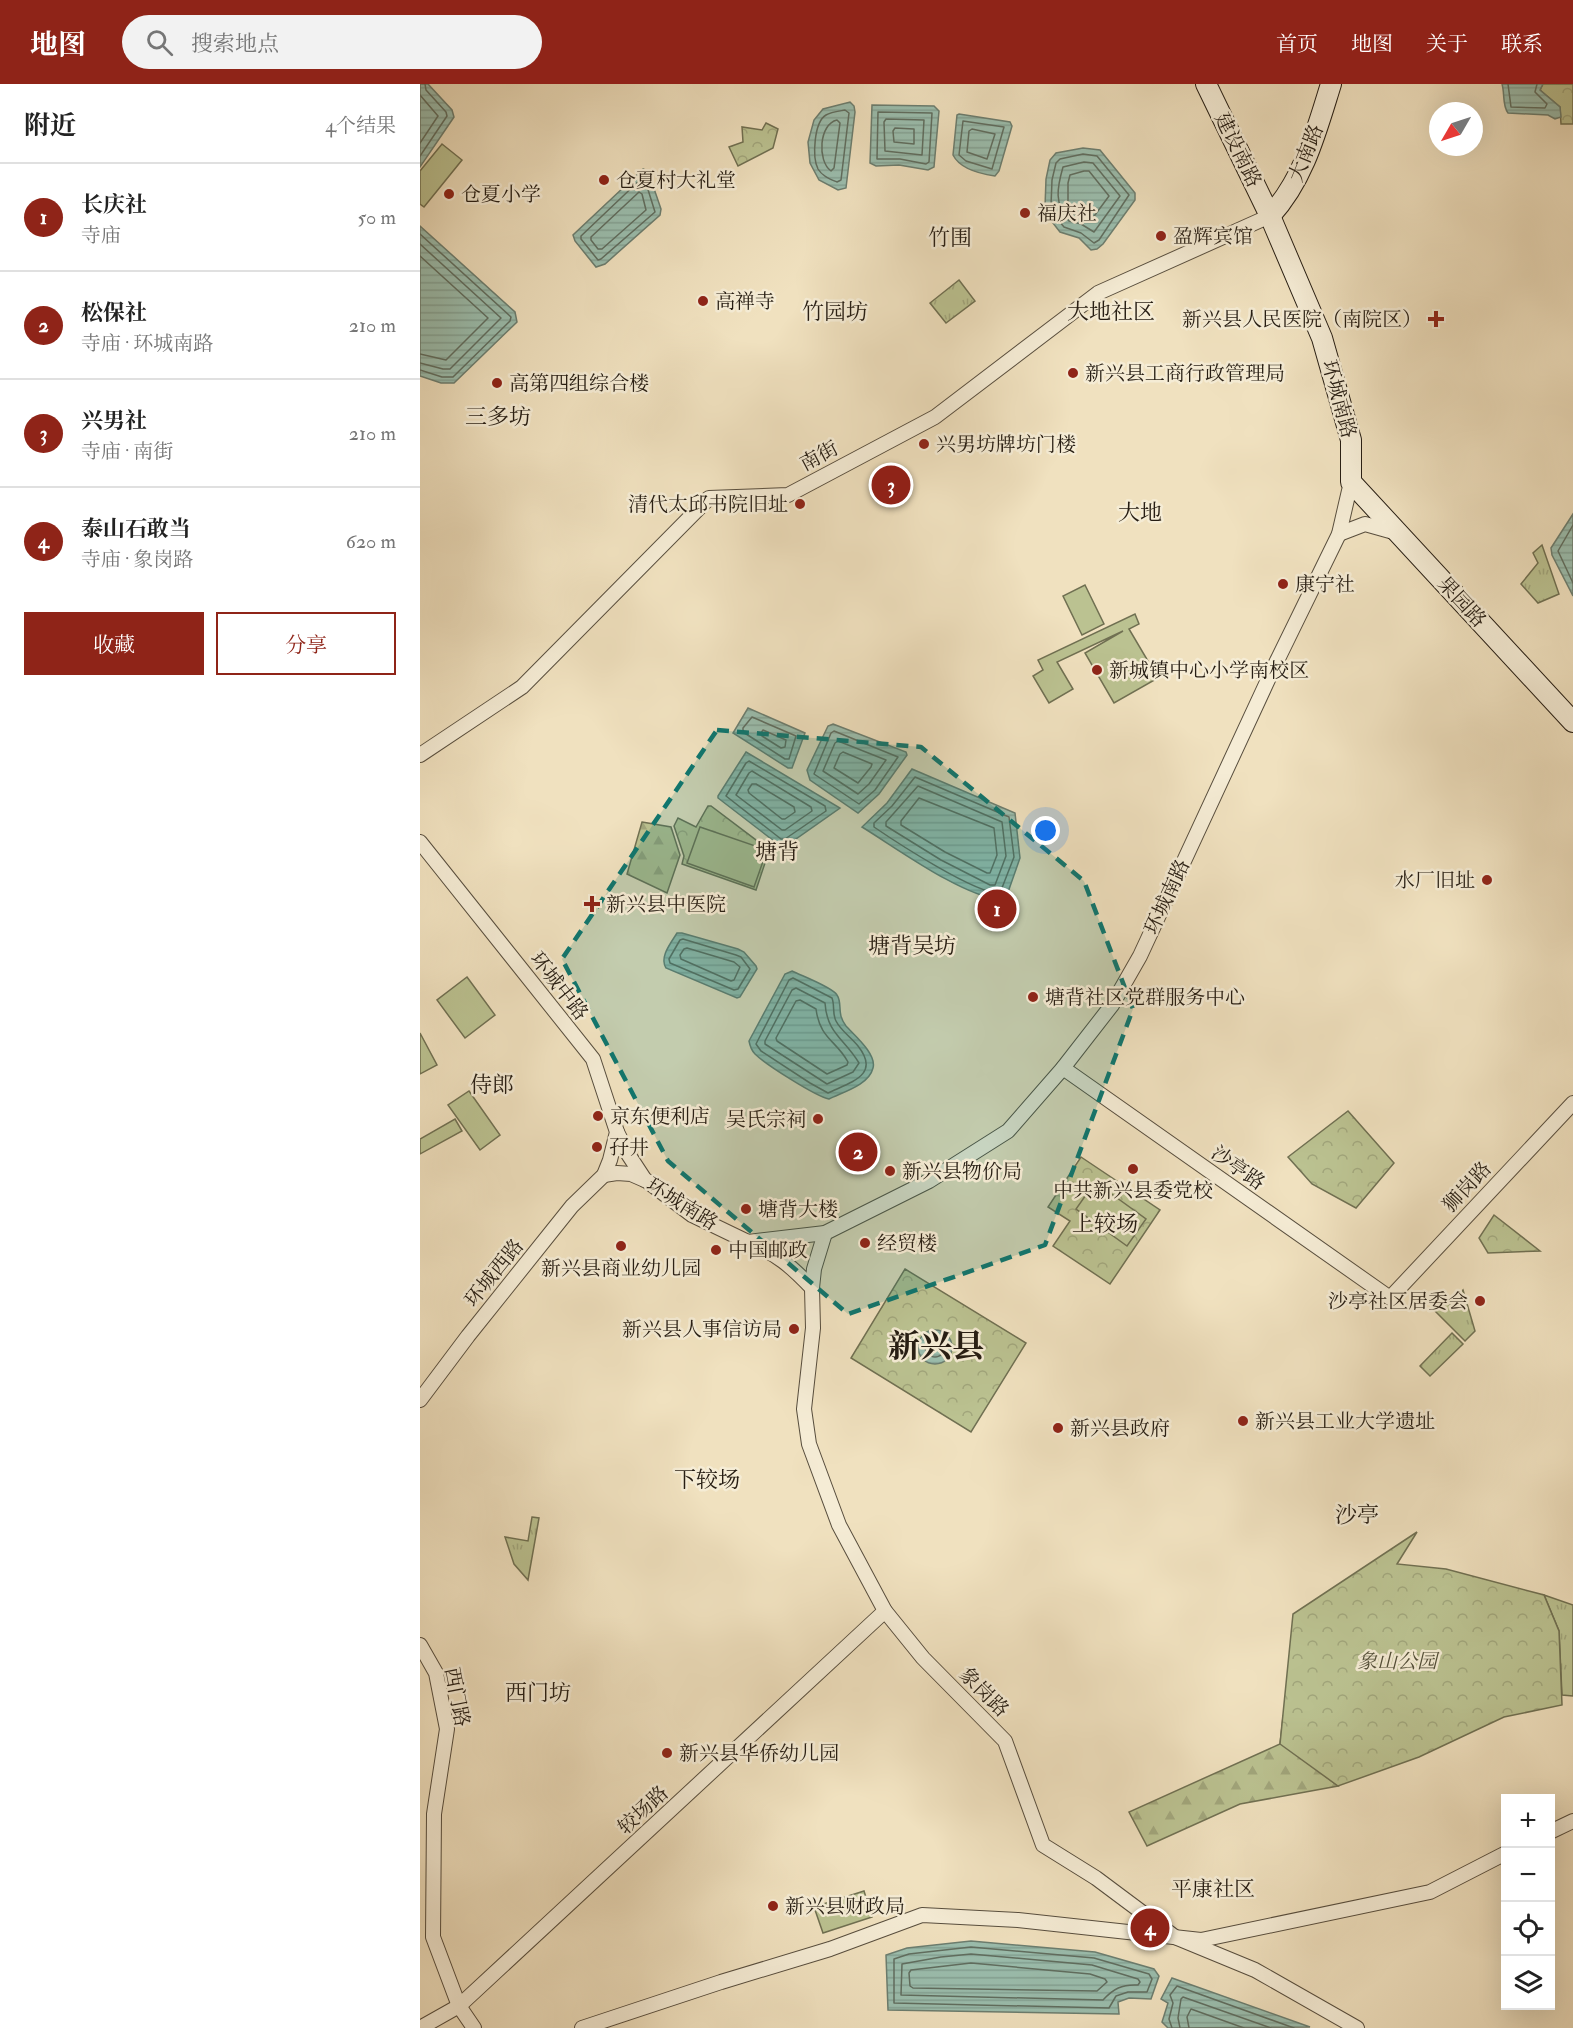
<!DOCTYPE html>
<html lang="zh">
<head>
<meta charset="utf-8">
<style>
  :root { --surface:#fff; --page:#f2f2f2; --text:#222; --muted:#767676; --line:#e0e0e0; --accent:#8f2418 }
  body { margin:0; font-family:"IM FELL Double Pica","Noto Serif SC",serif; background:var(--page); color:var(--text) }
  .controls { position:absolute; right:18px; bottom:18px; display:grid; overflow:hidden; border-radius:0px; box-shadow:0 6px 24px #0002 }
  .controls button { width:54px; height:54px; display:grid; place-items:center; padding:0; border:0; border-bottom:2px solid var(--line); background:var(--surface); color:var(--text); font:30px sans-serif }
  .compass { position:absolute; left:1009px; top:18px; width:54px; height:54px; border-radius:50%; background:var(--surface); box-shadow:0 6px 24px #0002; rotate:231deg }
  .you { position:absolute; left:626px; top:747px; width:21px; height:21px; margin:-15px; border:4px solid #fff; border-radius:50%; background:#1a73e8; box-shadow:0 0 0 9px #1a73e833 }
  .badge { display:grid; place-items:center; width:39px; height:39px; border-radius:50%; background:var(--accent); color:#fff; font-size:20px; font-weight:700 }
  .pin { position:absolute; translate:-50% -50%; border:3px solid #fff; box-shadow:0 2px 6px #0006 }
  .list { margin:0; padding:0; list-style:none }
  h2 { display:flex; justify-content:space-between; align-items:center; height:78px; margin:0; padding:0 24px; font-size:26px }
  h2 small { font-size:20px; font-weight:400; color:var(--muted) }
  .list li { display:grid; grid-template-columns:39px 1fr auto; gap:18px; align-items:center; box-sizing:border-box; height:108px; padding:0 24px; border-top:2px solid var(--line) }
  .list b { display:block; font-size:22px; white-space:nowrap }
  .list p { margin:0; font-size:20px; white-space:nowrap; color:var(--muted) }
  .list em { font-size:20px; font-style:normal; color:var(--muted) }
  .actions { display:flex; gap:12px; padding:18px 24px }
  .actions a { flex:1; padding:14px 0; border:2px solid var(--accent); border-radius:0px; text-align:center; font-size:21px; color:var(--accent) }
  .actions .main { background:var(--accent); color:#fff }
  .icon { flex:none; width:33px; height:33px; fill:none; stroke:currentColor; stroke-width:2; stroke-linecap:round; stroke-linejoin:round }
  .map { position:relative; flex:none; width:1153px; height:1944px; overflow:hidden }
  header { display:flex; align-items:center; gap:36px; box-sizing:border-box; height:84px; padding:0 30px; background:var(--accent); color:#fff }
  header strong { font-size:28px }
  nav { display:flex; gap:33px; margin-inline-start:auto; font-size:21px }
  .search { width:420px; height:54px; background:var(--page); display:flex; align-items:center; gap:15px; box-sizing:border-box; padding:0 21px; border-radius:33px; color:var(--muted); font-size:22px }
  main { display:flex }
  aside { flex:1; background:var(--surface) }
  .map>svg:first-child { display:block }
  .grass { fill:url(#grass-tufts); stroke:#707052; stroke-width:1.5 }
  .forest { fill:url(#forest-firs); stroke:#707052; stroke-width:1.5 }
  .park { fill:url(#park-crowns); stroke:#707052; stroke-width:1.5 }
  .pitch { fill:#bbc291; stroke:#707052; stroke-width:1.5 }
  .water { fill:url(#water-rules); stroke:#6c7e70; stroke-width:1.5 }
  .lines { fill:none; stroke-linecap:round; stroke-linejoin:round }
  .shore { stroke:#606e60; stroke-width:1.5 }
  .street-casing { stroke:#584e3e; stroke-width:16 }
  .secondary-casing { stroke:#261d13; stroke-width:22 }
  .street { stroke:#f5ecd5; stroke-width:14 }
  .secondary { stroke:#f5ecd5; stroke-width:20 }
  .marked { fill:#0f766e; fill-opacity:0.2; stroke:#0f766e; stroke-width:4.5; stroke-dasharray:12 8; stroke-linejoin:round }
  .poi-dot { fill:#8f2418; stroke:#f5ecd5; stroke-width:2 }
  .labels { text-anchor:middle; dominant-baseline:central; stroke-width:5; stroke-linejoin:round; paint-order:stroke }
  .street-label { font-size:20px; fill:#261d13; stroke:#f5ecd5 }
  .poi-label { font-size:20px; fill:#261d13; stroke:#f5ecd5; text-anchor:start }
  .park-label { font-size:20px; font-style:italic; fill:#534f39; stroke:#f5ecd5 }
  .neighbourhood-label { font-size:21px; fill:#261d13; stroke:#f5ecd5 }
  .quarter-label { font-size:22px; fill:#261d13; stroke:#f5ecd5 }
  .town-label { font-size:32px; font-weight:bold; fill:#261d13; stroke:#f5ecd5 }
</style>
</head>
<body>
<header>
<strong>地图</strong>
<div class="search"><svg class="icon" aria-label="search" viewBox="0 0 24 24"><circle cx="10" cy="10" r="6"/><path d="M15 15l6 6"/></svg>搜索地点</div>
<nav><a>首页</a><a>地图</a><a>关于</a><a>联系</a></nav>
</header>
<main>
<aside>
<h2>附近<small>4个结果</small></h2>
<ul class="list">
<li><span class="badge">1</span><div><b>长庆社</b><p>寺庙</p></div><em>50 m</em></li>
<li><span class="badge">2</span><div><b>松保社</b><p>寺庙 · 环城南路</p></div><em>210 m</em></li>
<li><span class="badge">3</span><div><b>兴男社</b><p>寺庙 · 南街</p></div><em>210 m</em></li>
<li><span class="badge">4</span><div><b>泰山石敢当</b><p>寺庙 · 象岗路</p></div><em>620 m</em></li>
</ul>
<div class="actions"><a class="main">收藏</a><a>分享</a></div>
</aside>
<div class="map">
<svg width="1153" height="1944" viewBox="0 0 1153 1944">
  <defs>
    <pattern id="grass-tufts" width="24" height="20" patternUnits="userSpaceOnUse" patternTransform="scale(1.5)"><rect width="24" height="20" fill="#bbc291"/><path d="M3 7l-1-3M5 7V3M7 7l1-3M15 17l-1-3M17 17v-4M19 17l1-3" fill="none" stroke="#a1a67c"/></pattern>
    <pattern id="forest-firs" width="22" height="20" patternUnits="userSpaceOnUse" patternTransform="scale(1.5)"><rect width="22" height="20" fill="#bbc291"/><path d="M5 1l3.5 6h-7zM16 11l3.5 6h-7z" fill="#a1a67c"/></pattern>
    <pattern id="park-crowns" width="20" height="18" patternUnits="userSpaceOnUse" patternTransform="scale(1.5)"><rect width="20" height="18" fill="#bbc291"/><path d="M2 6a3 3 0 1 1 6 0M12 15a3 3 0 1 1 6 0" fill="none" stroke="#a1a67c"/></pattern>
    <pattern id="water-rules" width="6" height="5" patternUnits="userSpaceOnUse" patternTransform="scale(1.5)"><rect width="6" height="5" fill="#9bbeae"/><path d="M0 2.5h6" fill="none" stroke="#85a395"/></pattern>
  </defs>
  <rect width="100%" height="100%" fill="#f0e1bf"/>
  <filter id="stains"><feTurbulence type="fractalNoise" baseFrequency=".00333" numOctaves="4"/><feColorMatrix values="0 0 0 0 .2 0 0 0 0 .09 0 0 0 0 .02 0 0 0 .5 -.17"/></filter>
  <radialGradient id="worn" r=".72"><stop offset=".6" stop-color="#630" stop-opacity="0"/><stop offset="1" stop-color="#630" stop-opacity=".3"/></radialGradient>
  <g class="grass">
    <polygon points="539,196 555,217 526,239 510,219"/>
    <polygon points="1122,461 1139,510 1118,519 1101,500 1118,479 1113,469"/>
    <polygon points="1043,1206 1055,1247 1045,1257 1012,1224 1022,1214 1030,1220"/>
    <polygon points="1032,1249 1043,1260 1010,1292 1000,1282"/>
    <polygon points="112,1433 119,1434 108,1496 94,1480 85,1453 108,1457"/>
    <polygon points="1124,1511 1153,1521 1153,1612 1142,1611 1139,1547"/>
  </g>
  <g class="forest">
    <polygon points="222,738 251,743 260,771 247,809 207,790"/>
    <polygon points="863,1633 905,1692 918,1702 820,1720 727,1762 709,1728 860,1660"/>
  </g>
  <g class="park">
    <polygon points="1123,0 1153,0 1153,40 1141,40 1140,23 1120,6"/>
    <polygon points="346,39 358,45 353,64 318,82 309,63 323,58 322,43 342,46"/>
    <polygon points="288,722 291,722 348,765 347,773 336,806 262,780 264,772 254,742 258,734 276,743"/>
    <polygon points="928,1027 974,1079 936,1124 892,1100 868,1073"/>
    <polygon points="661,1073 740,1126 690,1200 633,1162 650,1137 628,1123"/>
    <polygon points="1074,1131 1120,1167 1068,1169 1059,1154"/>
    <polygon points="485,1185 606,1259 551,1348 431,1274"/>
    <polygon points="997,1448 977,1480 1026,1485 1124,1511 1139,1547 1142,1621 1084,1633 999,1673 918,1702 860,1660 873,1530"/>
  </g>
  <g class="pitch">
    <polygon points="22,60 42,76 4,123 0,120 0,87"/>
    <polygon points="665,501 684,540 662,551 643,512"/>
    <polygon points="715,530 719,540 709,545 738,594 694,619 665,569 703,547 637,578 653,605 629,619 613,592 623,586 618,576"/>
    <polygon points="280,743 347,766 334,803 267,779"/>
    <polygon points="47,893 75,931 45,954 17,916"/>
    <polygon points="0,949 17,981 0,990"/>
    <polygon points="49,1007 80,1051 60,1066 28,1021"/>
    <polygon points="35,1035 42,1047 0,1070 0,1055"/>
    <polygon points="675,1098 726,1135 707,1162 656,1125"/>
    <polygon points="444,1807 452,1833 403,1849 394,1823"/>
  </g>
  <g class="water">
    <polygon points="0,0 8,0 32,26 34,33 0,83"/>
    <path d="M 1082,0 L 1123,0 L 1120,6 L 1140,23 L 1141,33 L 1135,35 L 1128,31 L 1088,29 C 1082,21 1085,10 1082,0 Z"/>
    <polygon points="430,18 434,22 435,28 426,104 418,106 399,96 390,79 388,58 394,36 403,25"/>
    <polygon points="452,21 514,22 519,27 514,83 508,86 479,81 456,82 450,79"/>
    <path d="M 539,30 L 590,38 L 592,42 L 579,87 L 575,92 C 561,90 540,85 533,71 L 537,31 Z"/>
    <polygon points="663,64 680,66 715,109 715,116 683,160 677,165 671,166 659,154 640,148 629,134 625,123 626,95 630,76 636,69"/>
    <polygon points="223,85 228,87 241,125 240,131 185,180 176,183 155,157 153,151"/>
    <polygon points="0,142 95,228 97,238 34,299 21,299 0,292"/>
    <polygon points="1153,430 1153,512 1132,471 1131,464"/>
    <polygon points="328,624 385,649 372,684 368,684 313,649"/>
    <polygon points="413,640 486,668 487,671 459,710 438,729 390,696 387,686 408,642"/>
    <polygon points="326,668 420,724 363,764 298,714 298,712"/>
    <path d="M 492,685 L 595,729 L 600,774 L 587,811 L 581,816 C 540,811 478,765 442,743 L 467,719 Z"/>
    <path d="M 257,849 L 262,849 L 318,865 L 324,868 L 336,882 L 337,885 L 320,913 L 317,914 L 246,884 C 239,873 251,859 257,849 Z"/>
    <path d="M 372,887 C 382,892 412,903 417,911 C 423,920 416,929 426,942 C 434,951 457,970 453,984 C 449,1001 423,1008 409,1015 C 395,1012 345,980 335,970 C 331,966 330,962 329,957 L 365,890 Z"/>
    <circle cx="515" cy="1263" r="17"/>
    <polygon points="551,1857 675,1868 734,1885 739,1892 731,1915 709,1914 698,1918 699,1930 468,1926 466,1871 487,1864"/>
    <polygon points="752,1894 890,1943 748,1944 742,1938 748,1919 741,1915"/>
  </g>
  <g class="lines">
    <g class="shore">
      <polyline points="1088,0 1091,23 1125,24 1127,20 1115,8 1117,0"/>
      <polyline points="0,11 18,32 0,59"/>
      <path d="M 425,26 L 429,29 L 421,96 L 417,98 C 410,95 402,92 398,85 C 392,73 394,38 406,31 C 411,28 420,27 425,26 Z"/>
      <polygon points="458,28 512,29 509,78 506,80 480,75 457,75"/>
      <polygon points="466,35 504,36 502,71 465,67 464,38"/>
      <path d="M 417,36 L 420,39 L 414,84 L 411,87 C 397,77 399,40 417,36 Z"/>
      <polygon points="543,37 584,43 572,85 546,77 539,71"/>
      <polygon points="475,44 494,45 494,60 474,58 473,47"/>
      <polygon points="552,45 575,50 567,75 547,68 549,47"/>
      <polygon points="663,70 677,72 709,111 679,156 674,159 661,149 644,143 634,131 631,122 632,96 636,79 640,75"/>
      <polyline points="0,72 27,32 26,28 6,6 5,0"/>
      <path d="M 664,78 L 673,79 L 700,112 L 674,148 L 661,140 L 649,137 C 634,120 637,104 643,83 Z"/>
      <polygon points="664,87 669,87 689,112 672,135 654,130 648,122 648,99 650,91"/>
      <polygon points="222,94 225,96 235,128 181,175 178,176 161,155 161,152"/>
      <polygon points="219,108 222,110 226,126 182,165 178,165 171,156 171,153"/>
      <polyline points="0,150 91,233 90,237 33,293 22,293 0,286"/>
      <polyline points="0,160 81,234 30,285 23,285 0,279"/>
      <polyline points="0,172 68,234 26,276 0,270"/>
      <polyline points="1153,441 1138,467 1153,499"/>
      <polygon points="332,633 376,652 369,675 365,675 323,648 323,644"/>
      <polygon points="343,646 366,656 365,663 361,664 342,652 341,649"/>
      <polygon points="414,647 478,673 455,706 439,720 394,690 411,649"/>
      <polygon points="418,657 466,676 449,700 438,710 403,687 415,659"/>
      <polygon points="423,668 452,680 451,683 438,699 414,684 420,670"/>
      <polygon points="329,677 405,722 406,727 365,755 361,755 306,712 326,679"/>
      <polygon points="332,687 391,723 392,727 365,746 362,746 316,711 329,689"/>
      <path d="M 495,693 L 589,733 L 594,773 L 580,809 C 557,811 476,758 454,743 L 454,739 L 472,722 Z"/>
      <polygon points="332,700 336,700 374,723 375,728 365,735 362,735 329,709 328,706"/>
      <polygon points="498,702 582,738 586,772 575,801 570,801 521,776 466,742 466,738"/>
      <polygon points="499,714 574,744 577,771 570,789 567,789 525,768 481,741 481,737"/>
      <polygon points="263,855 316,871 321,873 330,885 318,905 314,906 250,879 249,875 260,856"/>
      <polygon points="267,864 314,878 320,883 314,896 311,897 261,875 260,871 264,865"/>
      <path d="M 373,894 L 412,914 C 415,922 412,929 416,937 C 421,947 431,953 438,962 C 461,991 431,998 408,1009 L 390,999 L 341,967 L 336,960 L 369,896 Z"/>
      <path d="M 376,904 L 405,919 C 407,950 425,955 439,979 L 433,988 L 407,1000 L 345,960 L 345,957 L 372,906 Z"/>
      <path d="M 380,916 L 396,925 C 400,955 416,956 428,978 L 427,981 L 407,990 L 357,957 L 356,954 L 376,917 Z"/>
      <circle cx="515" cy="1263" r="10"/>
      <polygon points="551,1863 674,1874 729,1890 732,1895 727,1908 708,1908 696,1912 689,1924 474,1919 474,1875 489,1870"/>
      <path d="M 551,1870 L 672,1881 L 718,1895 L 720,1898 L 718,1901 C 702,1900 693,1905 683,1916 L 481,1911 L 482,1880 L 521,1873 Z"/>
      <polygon points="551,1879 670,1890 685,1895 687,1898 677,1907 493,1904 490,1902 489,1889 491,1886"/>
      <polyline points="752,1944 749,1935 753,1919 750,1911 757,1902 874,1944"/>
      <polyline points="760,1944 758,1934 761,1915 763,1913 851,1944"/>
      <polyline points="769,1944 767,1933 771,1925 824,1944"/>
    </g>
    <g class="street-casing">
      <g id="street">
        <polyline points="919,450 945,440 977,449"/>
        <polyline points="0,671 102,603 289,414 368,411 515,333 678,209 850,132"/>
        <polyline points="0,758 173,975 197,1048 190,1076 184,1091 152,1122 48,1252 0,1316"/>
        <polyline points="643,984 970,1214 1153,1019"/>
        <polyline points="197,1048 208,1070 225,1096"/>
        <polyline points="184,1091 197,1089 211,1090 227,1097 272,1131 328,1158 405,1149 509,1097 588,1047 643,984 692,921 720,872 853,585 919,450 931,398"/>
        <polyline points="405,1149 394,1185 392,1204 393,1244 384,1325 389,1360 419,1441 465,1527 503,1574 585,1657 623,1761 676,1794 755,1853 835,1886 937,1944"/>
        <path d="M 329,1158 C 358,1171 370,1181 392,1204"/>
        <polyline points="0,1561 16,1589 27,1645 14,1730 13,1853 39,1922 54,1944"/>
        <polyline points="1130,1748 1153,1737"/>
        <polyline points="0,1944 39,1922 465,1527"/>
        <polyline points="162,1944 301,1898 410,1865 502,1831 598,1836 781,1856 1010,1808 1086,1769"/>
      </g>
    </g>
    <g class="secondary-casing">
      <g id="secondary">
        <polyline points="786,0 850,132 902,254 931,356 931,398 1153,638"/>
        <path d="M 850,132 C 884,95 896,48 911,0"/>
      </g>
    </g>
    <use href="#street" class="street"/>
    <use href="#secondary" class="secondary"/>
  </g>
  <path class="marked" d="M 297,646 L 501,663 L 664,797 L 713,925 L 625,1161 L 428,1230 L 248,1077 L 142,875 Z"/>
  <g class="poi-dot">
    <circle cx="184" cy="96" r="6"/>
    <circle cx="29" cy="110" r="6"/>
    <circle cx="605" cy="129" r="6"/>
    <circle cx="741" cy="152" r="6"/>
    <circle cx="283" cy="217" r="6"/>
    <path d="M1013 226h6v6h6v6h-6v6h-6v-6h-6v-6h6z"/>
    <circle cx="653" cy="289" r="6"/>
    <circle cx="77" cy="299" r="6"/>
    <circle cx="504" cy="360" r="6"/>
    <circle cx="380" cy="420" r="6"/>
    <circle cx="863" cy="500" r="6"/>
    <circle cx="677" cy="586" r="6"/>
    <circle cx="1067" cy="796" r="6"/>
    <path d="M169 811h6v6h6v6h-6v6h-6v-6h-6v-6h6z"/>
    <circle cx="613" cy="913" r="6"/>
    <circle cx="178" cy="1032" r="6"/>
    <circle cx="398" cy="1035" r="6"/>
    <circle cx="177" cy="1063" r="6"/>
    <circle cx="713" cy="1085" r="6"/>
    <circle cx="470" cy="1087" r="6"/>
    <circle cx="326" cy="1125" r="6"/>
    <circle cx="445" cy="1159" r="6"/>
    <circle cx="201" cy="1162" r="6"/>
    <circle cx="296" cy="1166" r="6"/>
    <circle cx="1060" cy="1217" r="6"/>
    <circle cx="374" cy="1245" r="6"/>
    <circle cx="823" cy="1337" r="6"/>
    <circle cx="638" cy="1344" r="6"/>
    <circle cx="247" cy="1669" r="6"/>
    <circle cx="353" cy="1822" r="6"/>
  </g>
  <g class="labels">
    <g class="street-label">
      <text transform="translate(818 66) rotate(64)">建设南路</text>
      <text transform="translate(886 69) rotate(-68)">大南路</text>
      <text transform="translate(919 315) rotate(75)">环城南路</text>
      <text transform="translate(399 372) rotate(-28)">南街</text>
      <text transform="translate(1042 518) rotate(47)">果园路</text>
      <text transform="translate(747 813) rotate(-65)">环城南路</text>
      <text transform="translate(139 902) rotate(52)">环城中路</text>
      <text transform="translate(818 1084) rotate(35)">沙亭路</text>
      <text transform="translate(1047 1103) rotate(-47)">狮岗路</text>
      <text transform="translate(262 1120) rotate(32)">环城南路</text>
      <text transform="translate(74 1189) rotate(-51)">环城西路</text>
      <text transform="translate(564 1608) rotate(45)">象岗路</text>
      <text transform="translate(37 1613) rotate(79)">西门路</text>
      <text transform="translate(223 1726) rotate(-43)">较场路</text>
    </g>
    <g class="poi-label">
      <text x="196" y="96">仓夏村大礼堂</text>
      <text x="41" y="110">仓夏小学</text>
      <text x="617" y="129">福庆社</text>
      <text x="753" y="152">盈辉宾馆</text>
      <text x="295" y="217">高禅寺</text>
      <text x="1002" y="235" text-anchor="end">新兴县人民医院（南院区）</text>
      <text x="665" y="289">新兴县工商行政管理局</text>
      <text x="89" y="299">高第四组综合楼</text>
      <text x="516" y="360">兴男坊牌坊门楼</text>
      <text x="368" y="420" text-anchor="end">清代太邱书院旧址</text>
      <text x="875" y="500">康宁社</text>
      <text x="689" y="586">新城镇中心小学南校区</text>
      <text x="1055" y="796" text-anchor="end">水厂旧址</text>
      <text x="186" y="820">新兴县中医院</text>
      <text x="625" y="913">塘背社区党群服务中心</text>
      <text x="190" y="1032">京东便利店</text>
      <text x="386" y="1035" text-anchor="end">吴氏宗祠</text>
      <text x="189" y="1063">孖井</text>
      <text x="482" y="1087">新兴县物价局</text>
      <text x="713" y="1106" text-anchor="middle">中共新兴县委党校</text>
      <text x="338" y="1125">塘背大楼</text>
      <text x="457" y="1159">经贸楼</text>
      <text x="308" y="1166">中国邮政</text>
      <text x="201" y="1184" text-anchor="middle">新兴县商业幼儿园</text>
      <text x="1048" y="1217" text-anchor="end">沙亭社区居委会</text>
      <text x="362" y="1245" text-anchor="end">新兴县人事信访局</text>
      <text x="835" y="1337">新兴县工业大学遗址</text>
      <text x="650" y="1344">新兴县政府</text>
      <text x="259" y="1669">新兴县华侨幼儿园</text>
      <text x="365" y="1822">新兴县财政局</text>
    </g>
    <g class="park-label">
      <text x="977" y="1577">象山公园</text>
    </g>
    <g class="neighbourhood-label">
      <text x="793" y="1805">平康社区</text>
    </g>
    <g class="quarter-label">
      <text x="530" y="154">竹围</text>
      <text x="415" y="228">竹园坊</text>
      <text x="691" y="228">大地社区</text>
      <text x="78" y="333">三多坊</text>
      <text x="720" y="429">大地</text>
      <text x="357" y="768">塘背</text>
      <text x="492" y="862">塘背吴坊</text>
      <text x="72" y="1001">侍郎</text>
      <text x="685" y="1140">上较场</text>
      <text x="287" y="1396">下较场</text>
      <text x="937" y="1431">沙亭</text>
      <text x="118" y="1609">西门坊</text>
    </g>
    <g class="town-label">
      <text x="516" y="1263">新兴县</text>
    </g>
  </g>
  <rect width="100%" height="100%" filter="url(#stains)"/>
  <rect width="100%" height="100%" fill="url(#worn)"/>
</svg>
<div class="controls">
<button>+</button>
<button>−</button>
<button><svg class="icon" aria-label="locate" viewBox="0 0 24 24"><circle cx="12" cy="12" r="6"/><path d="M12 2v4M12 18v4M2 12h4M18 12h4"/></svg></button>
<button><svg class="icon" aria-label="layers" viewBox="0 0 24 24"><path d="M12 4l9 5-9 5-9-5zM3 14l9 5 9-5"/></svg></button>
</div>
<svg class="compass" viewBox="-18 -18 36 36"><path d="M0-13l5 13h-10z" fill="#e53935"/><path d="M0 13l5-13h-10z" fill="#767676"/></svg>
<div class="you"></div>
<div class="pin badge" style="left:577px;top:825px">1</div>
<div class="pin badge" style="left:438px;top:1068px">2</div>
<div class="pin badge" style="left:471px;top:401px">3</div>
<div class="pin badge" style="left:730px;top:1844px">4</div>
</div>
</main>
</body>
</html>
